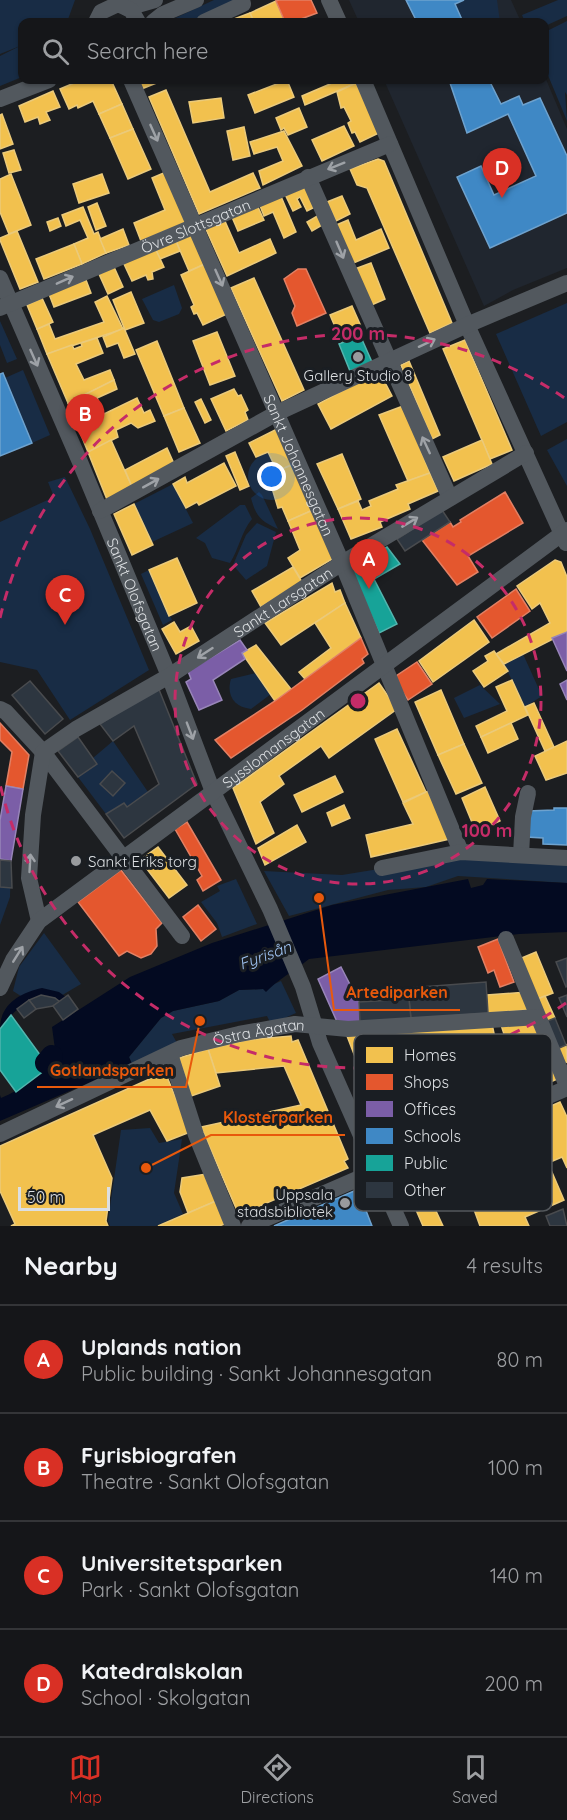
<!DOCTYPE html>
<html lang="en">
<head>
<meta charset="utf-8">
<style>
  :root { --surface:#151619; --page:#1e1f22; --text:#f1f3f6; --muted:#9d9fa2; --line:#343538; --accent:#d93025 }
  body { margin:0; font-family:Quicksand,sans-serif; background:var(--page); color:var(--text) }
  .scale { position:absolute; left:18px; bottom:15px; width:92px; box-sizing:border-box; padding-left:6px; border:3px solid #dcdfe2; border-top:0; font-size:16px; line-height:21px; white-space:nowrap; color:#dcdfe2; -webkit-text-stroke:4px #1a1e23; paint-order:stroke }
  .you { position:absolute; left:272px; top:477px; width:21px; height:21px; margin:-15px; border:4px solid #fff; border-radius:50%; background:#1a73e8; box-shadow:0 0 0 9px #1a73e833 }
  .badge { display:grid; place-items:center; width:39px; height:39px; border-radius:50%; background:var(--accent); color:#fff; font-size:20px; font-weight:700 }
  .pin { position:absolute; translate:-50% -50px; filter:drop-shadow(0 2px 3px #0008) }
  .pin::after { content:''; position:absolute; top:32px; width:21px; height:18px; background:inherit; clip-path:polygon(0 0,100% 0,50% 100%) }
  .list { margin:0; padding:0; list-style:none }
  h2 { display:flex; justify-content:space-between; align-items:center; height:78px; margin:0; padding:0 24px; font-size:26px }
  h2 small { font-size:20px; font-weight:400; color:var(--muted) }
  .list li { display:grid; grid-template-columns:39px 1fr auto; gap:18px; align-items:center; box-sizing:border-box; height:108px; padding:0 24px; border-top:2px solid var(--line) }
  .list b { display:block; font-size:22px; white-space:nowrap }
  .list p { margin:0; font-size:20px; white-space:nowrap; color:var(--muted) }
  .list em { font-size:20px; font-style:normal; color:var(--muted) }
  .icon { flex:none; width:33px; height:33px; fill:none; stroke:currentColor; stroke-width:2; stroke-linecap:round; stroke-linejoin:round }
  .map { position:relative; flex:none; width:567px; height:1226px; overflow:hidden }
  .search { position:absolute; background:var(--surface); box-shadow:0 2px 4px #0004; left:18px; right:18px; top:18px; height:66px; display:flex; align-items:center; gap:15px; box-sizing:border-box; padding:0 21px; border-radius:12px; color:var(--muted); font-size:22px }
  .sheet { height:510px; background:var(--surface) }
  nav { display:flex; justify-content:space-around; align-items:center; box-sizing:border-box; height:84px; border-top:2px solid var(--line); background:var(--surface); font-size:16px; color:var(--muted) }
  nav a { display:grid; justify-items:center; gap:3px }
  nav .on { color:var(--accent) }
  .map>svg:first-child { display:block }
  .built { fill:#20262f }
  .green { fill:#182c45 }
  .water { fill:#030a21 }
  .homes { fill:#f2c14e; stroke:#ebca7a; stroke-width:1.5; fill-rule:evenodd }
  .shops { fill:#e4572e; stroke:#e28064; stroke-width:1.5 }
  .offices { fill:#7b5ea7; stroke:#9885b9; stroke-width:1.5 }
  .schools { fill:#3f88c5; stroke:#6ea2ce; stroke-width:1.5 }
  .public { fill:#17a398; stroke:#52b5ae; stroke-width:1.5 }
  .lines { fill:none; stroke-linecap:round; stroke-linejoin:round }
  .river { stroke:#030a21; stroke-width:22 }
  .building { fill:#2d3640; stroke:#494b4e; stroke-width:1.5 }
  .minor { stroke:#52585e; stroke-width:16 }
  .oneway { stroke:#9ea2a7 }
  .ring { fill:none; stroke:#c52c68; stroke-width:3; stroke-dasharray:10 8 }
  .poi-dot { fill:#999b9e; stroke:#1a1e23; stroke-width:2 }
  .labels { text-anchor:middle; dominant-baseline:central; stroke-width:6; stroke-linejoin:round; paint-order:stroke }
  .street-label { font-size:15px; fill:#dcdfe2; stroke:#1a1e23 }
  .poi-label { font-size:15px; fill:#dcdfe2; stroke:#1a1e23 }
  .water-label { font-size:16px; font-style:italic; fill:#9fc3f2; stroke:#1a1e23 }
  .key { fill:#1a1e23; stroke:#54585c; stroke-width:1.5 }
  .key-label { font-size:16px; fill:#dcdfe2 }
  .centre { fill:#c52c68; stroke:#1a1e23; stroke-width:3 }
  .ring-label { font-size:18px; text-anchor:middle; font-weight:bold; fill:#c52c68; stroke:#1a1e23; stroke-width:6; stroke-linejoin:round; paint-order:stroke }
  .leader { fill:none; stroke:#e8590c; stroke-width:2 }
  .callout-dot { fill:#e8590c; stroke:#1a1e23; stroke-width:2 }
  .callout-label { font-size:16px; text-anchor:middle; font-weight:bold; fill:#e8590c; stroke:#1a1e23; stroke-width:6; stroke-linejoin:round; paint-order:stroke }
</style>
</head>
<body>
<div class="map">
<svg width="567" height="1226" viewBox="0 0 567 1226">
  <rect width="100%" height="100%" fill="#1c1e21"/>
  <g class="built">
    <polygon points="349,0 511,0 521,22 359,22"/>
    <polygon points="545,77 567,129 567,268 513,290 484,306 384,80 544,80"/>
  </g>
  <g class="green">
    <polygon points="0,0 75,0 67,22 22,22 22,77 0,86 0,56 20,46 0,54"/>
    <polygon points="214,0 238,0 189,22 175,22 173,19"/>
    <polygon points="464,0 497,0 500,22 463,22 455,4"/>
    <polygon points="558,0 567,0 567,16 545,26 544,22 525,22 522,15"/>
    <polygon points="567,21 567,95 565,92 567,121 545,68 545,32"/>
    <polygon points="174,285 182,308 179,314 159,322 153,320 142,299"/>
    <polygon points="567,303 567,422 541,436 496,334"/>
    <polygon points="0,321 17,359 7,363 0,345"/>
    <polygon points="23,370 50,435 32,443 5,378"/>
    <polygon points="567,439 567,486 547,450"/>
    <polygon points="65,477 90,529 149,670 70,720 37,670 0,662 0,522 54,497 48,482"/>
    <polygon points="173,484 193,523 152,542 134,504"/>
    <path d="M 259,492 L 262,495 L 278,529 C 261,521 256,517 251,498 Z"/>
    <path d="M 240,505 L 245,505 L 252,519 C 241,532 239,549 230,563 L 212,558 L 205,543 L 196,538 Z"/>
    <polygon points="257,523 276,532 267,566 246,580 233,565 246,535"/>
    <polygon points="149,570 172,620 163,625 141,574"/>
    <polygon points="523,654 542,696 525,707 504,664"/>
    <path d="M 256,673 L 271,694 L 251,709 C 234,707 226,695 231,679 Z"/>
    <polygon points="480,685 500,704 464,718 454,698"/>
    <polygon points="113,741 148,792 127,807 124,803 106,814 78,777 97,764 93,758"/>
    <polygon points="477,853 567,858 567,883 458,876 426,887 388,890 289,916 264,871 342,875"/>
    <polygon points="0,859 11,861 10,897 0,925"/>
    <polygon points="236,879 257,924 222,937 217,923 201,902 220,891 217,886"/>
    <polygon points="44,933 81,984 59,997 43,992 24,998 13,991 19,967"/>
    <polygon points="281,981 296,1013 271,1024 267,1016 172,1034 177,1043 132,1064 129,1057 161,1018 173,1011 219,1001 239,990 263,989"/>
    <polygon points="150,1128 159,1143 182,1139 174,1193 183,1214 156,1226 110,1226 108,1221 121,1130"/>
  </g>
  <g class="water">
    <path d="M 468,879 L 471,888 L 483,885 L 487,879 L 567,883 L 567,932 L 519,934 L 309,959 C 295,970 276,981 266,992 L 263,989 L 239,990 L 219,1001 L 173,1011 L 161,1018 L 129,1057 L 132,1064 L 0,1121 L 0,1095 L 1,1098 C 22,1089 44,1075 56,1057 L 52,1027 L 130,977 L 212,943 L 332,905 Z"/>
    <path d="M 42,988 L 59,992 L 66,997 L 60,1002 L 41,995 C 24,1001 11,1014 0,1029 C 0,1004 20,993 42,988 Z"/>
  </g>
  <g class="homes">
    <polygon points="276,1 285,22 254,22 250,13"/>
    <polygon points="250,13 254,22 226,22"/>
    <polygon points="81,80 111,80 122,104 99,114 93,101 78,108 77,105 69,109 60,89"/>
    <polygon points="135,80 164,80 139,90"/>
    <polygon points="287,80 294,97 255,113 248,95"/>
    <polygon points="328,80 355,80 356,83 305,105 302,96 330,84"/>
    <polygon points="356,83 379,133 360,142 355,132 352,133 348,123 351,121 344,107 341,108 337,92"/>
    <polygon points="166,90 210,192 253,173 260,188 199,214 149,97"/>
    <polygon points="53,91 60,107 46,112 50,120 40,124 38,117 25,122 19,106"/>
    <polygon points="221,98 224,118 193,123 189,102"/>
    <polygon points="122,104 133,129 110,138 99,114"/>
    <polygon points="299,108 307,127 288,135 284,128 281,130 276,118"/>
    <polygon points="2,114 13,144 0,149 0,115"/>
    <polygon points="344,126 354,146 322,161 312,140"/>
    <polygon points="244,127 250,156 233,160 227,131"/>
    <polygon points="133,129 151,169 128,179 110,138"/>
    <polygon points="284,131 302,166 263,185 259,171 283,161 277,147 254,154 250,142"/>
    <polygon points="14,150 21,170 9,173 3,153"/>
    <polygon points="378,159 384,161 452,323 430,333 367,188 357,185 350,169"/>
    <polygon points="166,172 187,222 141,241 134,223 165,210 152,178"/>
    <polygon points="11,174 31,225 9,234 0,212 0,179"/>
    <polygon points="102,174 109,193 79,203 73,184"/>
    <polygon points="306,182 317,206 307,211 300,197 297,199 301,207 293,211 284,192"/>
    <polygon points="280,194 296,232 284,238 273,212 264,216 259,203"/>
    <polygon points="342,196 350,214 336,221 327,202"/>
    <polygon points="97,203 106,226 96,230 88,207"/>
    <polygon points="257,205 264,220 238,231 232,217"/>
    <polygon points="83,207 94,234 98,232 106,253 82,264 74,244 88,238 80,220 66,226 62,215"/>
    <polygon points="319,215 324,224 312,231 307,222"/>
    <polygon points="58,218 61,226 50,231 47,222"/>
    <polygon points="224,219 239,253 270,239 276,253 227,276 205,227"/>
    <polygon points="348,220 356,240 381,229 389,248 351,264 334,226"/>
    <polygon points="123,229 129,245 106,253 100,239"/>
    <polygon points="17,231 38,282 20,289 0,240 0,238"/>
    <polygon points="192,234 205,264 189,271 176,241"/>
    <polygon points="176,241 180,251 160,259 156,250"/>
    <polygon points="74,244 82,264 44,279 36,259"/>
    <polygon points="155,248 164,267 152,272 153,279 148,280 146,275 132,281 123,262"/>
    <polygon points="371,263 385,299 367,307 352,270"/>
    <polygon points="205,264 227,314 203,325 197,313 194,314 191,307 194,305 181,275"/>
    <polygon points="114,267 123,287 108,294 99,274"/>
    <polygon points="254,278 304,390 282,401 231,288"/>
    <polygon points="86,280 91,293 54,307 49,294"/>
    <polygon points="131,292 144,323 125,330 113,300"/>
    <polygon points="107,296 123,329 47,354 37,329 49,324 55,339 104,322 95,302"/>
    <polygon points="42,298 53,322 37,329 27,305"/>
    <polygon points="352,306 364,333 342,343 330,315"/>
    <polygon points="124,328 135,354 124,358 118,343 107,347 103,337"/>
    <polygon points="217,332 235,376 210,385 193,341"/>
    <polygon points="97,338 103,353 76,364 84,380 110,370 114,380 68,403 47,354 72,345 74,349 82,346 81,343"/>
    <polygon points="465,340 512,450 490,459 443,349"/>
    <polygon points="157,341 184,408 164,416 136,350"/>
    <polygon points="409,361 440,435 432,439 401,365"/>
    <polygon points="379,371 392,396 331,429 318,404"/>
    <polygon points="114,380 117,389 97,398 104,414 137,398 144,413 150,410 155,421 138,428 131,423 116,430 118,437 88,452 68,403"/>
    <polygon points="234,389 238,396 241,395 248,410 245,412 248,420 226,431 211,399"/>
    <polygon points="201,399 211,420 205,423 195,402"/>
    <polygon points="403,406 430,473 408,481 379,415"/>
    <polygon points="184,408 200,443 179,452 164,416"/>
    <polygon points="277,429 294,464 277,471 268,452 256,457 249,443"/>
    <polygon points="111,440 133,489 108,502 88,452"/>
    <polygon points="482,440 492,464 454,481 443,457"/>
    <polygon points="167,448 175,466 133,489 125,470"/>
    <polygon points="235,452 249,486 240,490 226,456"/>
    <polygon points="342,454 361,499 338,509 317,464"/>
    <polygon points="224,463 236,486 199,505 197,502 186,508 173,484 185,477 187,483"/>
    <polygon points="294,464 313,510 288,521 282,507 278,508 268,475"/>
    <polygon points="430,473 438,491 408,504 410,509 380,522 382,527 351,539 338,509 358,501 362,510 371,506 369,501 398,489 396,485"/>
    <polygon points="134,504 153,545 132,555 114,514"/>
    <polygon points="313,510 334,558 300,578 288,558 300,550 288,521"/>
    <polygon points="177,558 197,603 169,616 149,570"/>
    <polygon points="555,560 561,562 567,577 567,632 504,664 496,654 550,623 540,603 532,609 517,586"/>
    <polygon points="293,567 302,582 261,607 252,591"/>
    <polygon points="332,583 335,592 340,590 345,603 281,645 265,623"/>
    <polygon points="345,603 361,638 305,679 299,672 331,648 315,623"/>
    <polygon points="474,620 489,642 433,682 419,661"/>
    <polygon points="174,622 180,632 191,626 199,641 176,654 162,629"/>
    <polygon points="256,645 291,689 275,701 242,653"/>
    <polygon points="494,651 508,671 484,687 473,671 488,661 485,656"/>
    <polygon points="512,680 528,715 481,737 476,726 507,711 496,687"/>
    <polygon points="379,683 397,709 329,758 321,746 279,776 284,784 260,802 274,833 256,844 233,788"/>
    <polygon points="441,690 464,744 438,755 415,702"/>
    <polygon points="534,703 554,747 545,751 525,707"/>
    <polygon points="511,723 518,739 488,753 481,737"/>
    <polygon points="397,729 426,792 403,802 375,739"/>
    <polygon points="567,741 567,773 546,780 535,756"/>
    <polygon points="464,744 482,783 456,794 438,755"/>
    <polygon points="335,776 343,792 302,812 294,795"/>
    <polygon points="485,787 500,821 476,832 462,798"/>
    <polygon points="428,791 450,839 371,857 366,835 413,824 403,803"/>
    <polygon points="344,805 350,818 332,826 327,813"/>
    <polygon points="297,825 306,842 265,865 258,848"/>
    <polygon points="158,847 187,885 169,898 140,860"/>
    <polygon points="536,952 553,993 535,1000 517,960"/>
    <polygon points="527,992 528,1010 488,1013 487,995"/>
    <polygon points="545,996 555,1018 545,1022 535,1000"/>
    <path d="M 532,1020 L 557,1079 L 392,1153 L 347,1036 L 492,1024 L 495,1038 L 469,1041 L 495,1091 L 516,1082 L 508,1068 L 531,1056 L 523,1037 L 505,1037 L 500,1022 ZM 458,1050 L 466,1070 L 453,1074 L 467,1103 L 400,1132 L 390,1110 L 397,1109 L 376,1058 Z"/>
    <polygon points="291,1036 292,1042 298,1040 348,1159 344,1161 348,1168 239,1215 201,1127 301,1105 284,1066 216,1073 208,1049 247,1040"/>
    <polygon points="566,1045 567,1062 563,1064 557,1049"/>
    <polygon points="208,1049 220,1086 191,1096 179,1058"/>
    <polygon points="165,1072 190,1132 167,1141 150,1110 93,1135 112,1178 106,1221 108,1226 11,1226 15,1224 0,1191 0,1146"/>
    <polygon points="560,1102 567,1117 567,1168 562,1157 548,1163 564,1200 525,1217 529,1226 480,1226 460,1171 469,1167 459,1146"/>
    <polygon points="206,1174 216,1201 188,1213 180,1192 182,1178"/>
    <polygon points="429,1196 443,1226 423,1226 413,1203"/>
    <polygon points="216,1201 225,1224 219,1226 158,1226"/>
  </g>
  <g class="shops">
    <polygon points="279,0 311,0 317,13 293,22 285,22 276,1"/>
    <polygon points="298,269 306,269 326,313 297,326 292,313 295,306 284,279"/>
    <polygon points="505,492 523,523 468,556 478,572 457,585 422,540 450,522 453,527 461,522 460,520"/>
    <polygon points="516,589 530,611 492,638 477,617"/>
    <polygon points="361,638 368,654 362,659 364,663 302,710 231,758 215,740 275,701"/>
    <polygon points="417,662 432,684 408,700 393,678"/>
    <polygon points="0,723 29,755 23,789 6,786 12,752 0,740"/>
    <polygon points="187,822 221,880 203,891 197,880 202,876 175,829"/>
    <polygon points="121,870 162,923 156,929 157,946 151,954 141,958 127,951 119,956 78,902"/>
    <polygon points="198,905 216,929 201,941 183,917"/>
    <polygon points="498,939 514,982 500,987 494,970 488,973 478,947"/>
  </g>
  <g class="offices">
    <polygon points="567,632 567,671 552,638"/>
    <polygon points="240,640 247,650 242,653 245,659 213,680 222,700 199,710 186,682 191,679 188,671"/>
    <polygon points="567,680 567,700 560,684"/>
    <polygon points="6,786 23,789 11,861 0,859 0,820"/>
    <polygon points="341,967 359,1002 360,1023 338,1024 318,979"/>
  </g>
  <g class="schools">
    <polygon points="406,0 464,0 455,4 463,22 417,22"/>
    <polygon points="449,80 489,80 501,104 519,96 523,105 540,98 567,156 567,213 490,248 457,177 481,166 494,195 536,176 508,114 467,133"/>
    <polygon points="3,373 32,443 0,456 0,374"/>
    <polygon points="554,808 567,808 567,845 543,844 543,838 526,837 528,811 554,810"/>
    <polygon points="358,1190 372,1226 274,1226 354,1191"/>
  </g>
  <g class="public">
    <polygon points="360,335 372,362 350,371 339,344"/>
    <polygon points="387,547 400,564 374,579 397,624 379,633 351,570"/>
    <polygon points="11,1015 49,1067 16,1092 0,1070 0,1029"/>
  </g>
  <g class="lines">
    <polyline class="river" points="46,1063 52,1056"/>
  </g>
  <g class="building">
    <polygon points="442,510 450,522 405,551 397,539"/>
    <polygon points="30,681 63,719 45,734 12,695"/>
    <polygon points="158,687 197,784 124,838 106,814 124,803 127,807 159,784 134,726 113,741 100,724"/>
    <polygon points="78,737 97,764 78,777 58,751"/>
    <polygon points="112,771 125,783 113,796 100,784"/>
    <polygon points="0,860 11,861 12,888 0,887"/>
    <polygon points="567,958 567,986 566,987 556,962"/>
    <polygon points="486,982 488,1013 411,1019 408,988"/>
    <polygon points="41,995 55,998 60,1002 53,1006 36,1009 29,1000"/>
    <polygon points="68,995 78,1009 63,1020 53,1006"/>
    <polygon points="567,995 567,1017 559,998"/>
    <polygon points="409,999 411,1019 360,1023 359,1002"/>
    <polygon points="29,1000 36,1009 24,1018 17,1009"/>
    <polygon points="555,1018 566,1045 557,1049 545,1022"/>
    <polygon points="563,1209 567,1226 550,1226 546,1216"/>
  </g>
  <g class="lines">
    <g class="minor">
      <polyline points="329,0 339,22"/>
      <polyline points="127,8 155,0"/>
      <polyline points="96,22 101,12 118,4 131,10 138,22"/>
      <polyline points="153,22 163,14 196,0"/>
      <polyline points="204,22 243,4 242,0"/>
      <path id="s1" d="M 131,80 L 342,563 L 461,852"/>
      <polyline points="363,80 467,325 566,543"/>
      <polyline points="0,99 49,80"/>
      <polyline points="308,177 450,498"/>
      <path id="s2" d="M 0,278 L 80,462 L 169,676 L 213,792 L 270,909 L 303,987 L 320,1043 L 401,1226"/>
      <path id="s3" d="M 0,308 L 390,144"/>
      <polyline points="100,511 277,413 467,325 567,283"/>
      <polyline points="0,709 6,712 43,752 182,936"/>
      <polyline points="521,855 523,817 528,793"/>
      <polyline points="382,868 461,852 567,858"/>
      <path id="s4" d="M 39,921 L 29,878 L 33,815 L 43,752 L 76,729 L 169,676 L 342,563 L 526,453"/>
      <polyline points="506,939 567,1086"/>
      <path id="s5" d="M 0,988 L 13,960 L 39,921 L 567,530"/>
      <polyline points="170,1054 196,1135 233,1226"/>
      <path id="s6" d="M 0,1134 L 181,1048 L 239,1034 L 295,1024 L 348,1029 L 538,1017"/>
      <polyline points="249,1226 567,1088"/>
    </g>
  </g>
  <defs><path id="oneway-shaft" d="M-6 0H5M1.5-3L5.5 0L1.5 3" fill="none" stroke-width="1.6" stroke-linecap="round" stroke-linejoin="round" transform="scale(1.5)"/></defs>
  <g class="oneway">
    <use href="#oneway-shaft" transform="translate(154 133) rotate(66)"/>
    <use href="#oneway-shaft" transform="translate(336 166) rotate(158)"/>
    <use href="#oneway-shaft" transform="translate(340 250) rotate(67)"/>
    <use href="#oneway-shaft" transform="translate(219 278) rotate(66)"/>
    <use href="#oneway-shaft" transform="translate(65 280) rotate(-24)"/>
    <use href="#oneway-shaft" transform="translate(427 343) rotate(-25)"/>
    <use href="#oneway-shaft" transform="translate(34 358) rotate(66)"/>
    <use href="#oneway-shaft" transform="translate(426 445) rotate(-115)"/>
    <use href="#oneway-shaft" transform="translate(151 483) rotate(-29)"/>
    <use href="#oneway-shaft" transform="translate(410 522) rotate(-31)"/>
    <use href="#oneway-shaft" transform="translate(205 653) rotate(147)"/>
    <use href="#oneway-shaft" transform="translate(190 731) rotate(69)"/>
    <use href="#oneway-shaft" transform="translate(30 863) rotate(-87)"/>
    <use href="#oneway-shaft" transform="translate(18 954) rotate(-58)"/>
    <use href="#oneway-shaft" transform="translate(64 1103) rotate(155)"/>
  </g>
  <g class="ring">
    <circle cx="358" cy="701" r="183"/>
    <path d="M566 1003A367 367 0 0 1 0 784M0 618A367 367 0 0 1 566 399"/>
  </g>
  <g class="poi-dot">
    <circle cx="358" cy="357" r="6"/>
    <circle cx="76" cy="861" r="6"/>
    <circle cx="345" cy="1203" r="6"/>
  </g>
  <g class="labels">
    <g class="street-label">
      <text stroke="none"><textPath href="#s3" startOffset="212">Övre Slottsgatan</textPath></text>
      <text stroke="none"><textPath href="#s1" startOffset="420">Sankt Johannesgatan</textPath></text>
      <text stroke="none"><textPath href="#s2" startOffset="344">Sankt Olofsgatan</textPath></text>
      <text stroke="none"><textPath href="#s4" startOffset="454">Sankt Larsgatan</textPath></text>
      <text stroke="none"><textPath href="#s5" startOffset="369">Sysslomansgatan</textPath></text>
      <text stroke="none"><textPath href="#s6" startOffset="280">Östra Ågatan</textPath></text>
    </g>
    <g class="poi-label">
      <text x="358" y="375">Gallery Studio 8</text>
      <text x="88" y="861" text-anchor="start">Sankt Eriks torg</text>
      <text x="333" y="1194" text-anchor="end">Uppsala<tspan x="333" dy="17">stadsbibliotek</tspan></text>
    </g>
    <g class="water-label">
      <text transform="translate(265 955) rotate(-20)">Fyrisån</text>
    </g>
  </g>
  <rect x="354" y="1034" width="198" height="177" rx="9" class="key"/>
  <rect x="366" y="1047" width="27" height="16" fill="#f2c14e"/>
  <rect x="366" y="1074" width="27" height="16" fill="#e4572e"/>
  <rect x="366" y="1101" width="27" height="16" fill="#7b5ea7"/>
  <rect x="366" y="1128" width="27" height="16" fill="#3f88c5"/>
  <rect x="366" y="1155" width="27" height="16" fill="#17a398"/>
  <rect x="366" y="1182" width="27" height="16" fill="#2d3640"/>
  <g class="key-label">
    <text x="404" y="1061">Homes</text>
    <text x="404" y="1088">Shops</text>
    <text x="404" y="1115">Offices</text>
    <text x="404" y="1142">Schools</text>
    <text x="404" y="1169">Public</text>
    <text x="404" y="1196">Other</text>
  </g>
  <circle cx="358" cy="701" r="9" class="centre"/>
  <g class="ring-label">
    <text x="358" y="340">200 m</text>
    <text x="487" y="837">100 m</text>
  </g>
  <path class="leader" d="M319 898L334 1010H460M200 1021L186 1087H37M146 1168L211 1135H345"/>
  <g class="callout-dot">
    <circle cx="319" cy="898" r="6"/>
    <circle cx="200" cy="1021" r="6"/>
    <circle cx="146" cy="1168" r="6"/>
  </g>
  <g class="callout-label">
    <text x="397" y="998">Artediparken</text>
    <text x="112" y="1076">Gotlandsparken</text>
    <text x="278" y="1123">Klosterparken</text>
  </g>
</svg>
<div class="scale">50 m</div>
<div class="you"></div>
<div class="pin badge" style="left:369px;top:589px">A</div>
<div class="pin badge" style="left:85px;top:444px">B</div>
<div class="pin badge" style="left:65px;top:625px">C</div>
<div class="pin badge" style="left:502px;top:198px">D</div>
<div class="search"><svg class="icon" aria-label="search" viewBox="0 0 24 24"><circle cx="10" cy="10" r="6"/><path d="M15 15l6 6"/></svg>Search here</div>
</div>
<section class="sheet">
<h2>Nearby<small>4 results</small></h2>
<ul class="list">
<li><span class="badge">A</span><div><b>Uplands nation</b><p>Public building · Sankt Johannesgatan</p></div><em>80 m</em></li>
<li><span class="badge">B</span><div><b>Fyrisbiografen</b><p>Theatre · Sankt Olofsgatan</p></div><em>100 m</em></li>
<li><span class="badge">C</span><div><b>Universitetsparken</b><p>Park · Sankt Olofsgatan</p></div><em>140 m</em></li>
<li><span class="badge">D</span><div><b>Katedralskolan</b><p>School · Skolgatan</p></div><em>200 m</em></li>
</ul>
</section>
<nav>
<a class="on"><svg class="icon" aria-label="map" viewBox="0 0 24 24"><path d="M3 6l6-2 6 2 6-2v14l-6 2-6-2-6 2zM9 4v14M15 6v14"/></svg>Map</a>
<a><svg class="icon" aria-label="directions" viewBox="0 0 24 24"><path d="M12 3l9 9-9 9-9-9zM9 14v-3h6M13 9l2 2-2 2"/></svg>Directions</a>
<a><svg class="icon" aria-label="saved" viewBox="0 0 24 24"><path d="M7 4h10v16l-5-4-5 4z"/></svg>Saved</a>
</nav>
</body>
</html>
